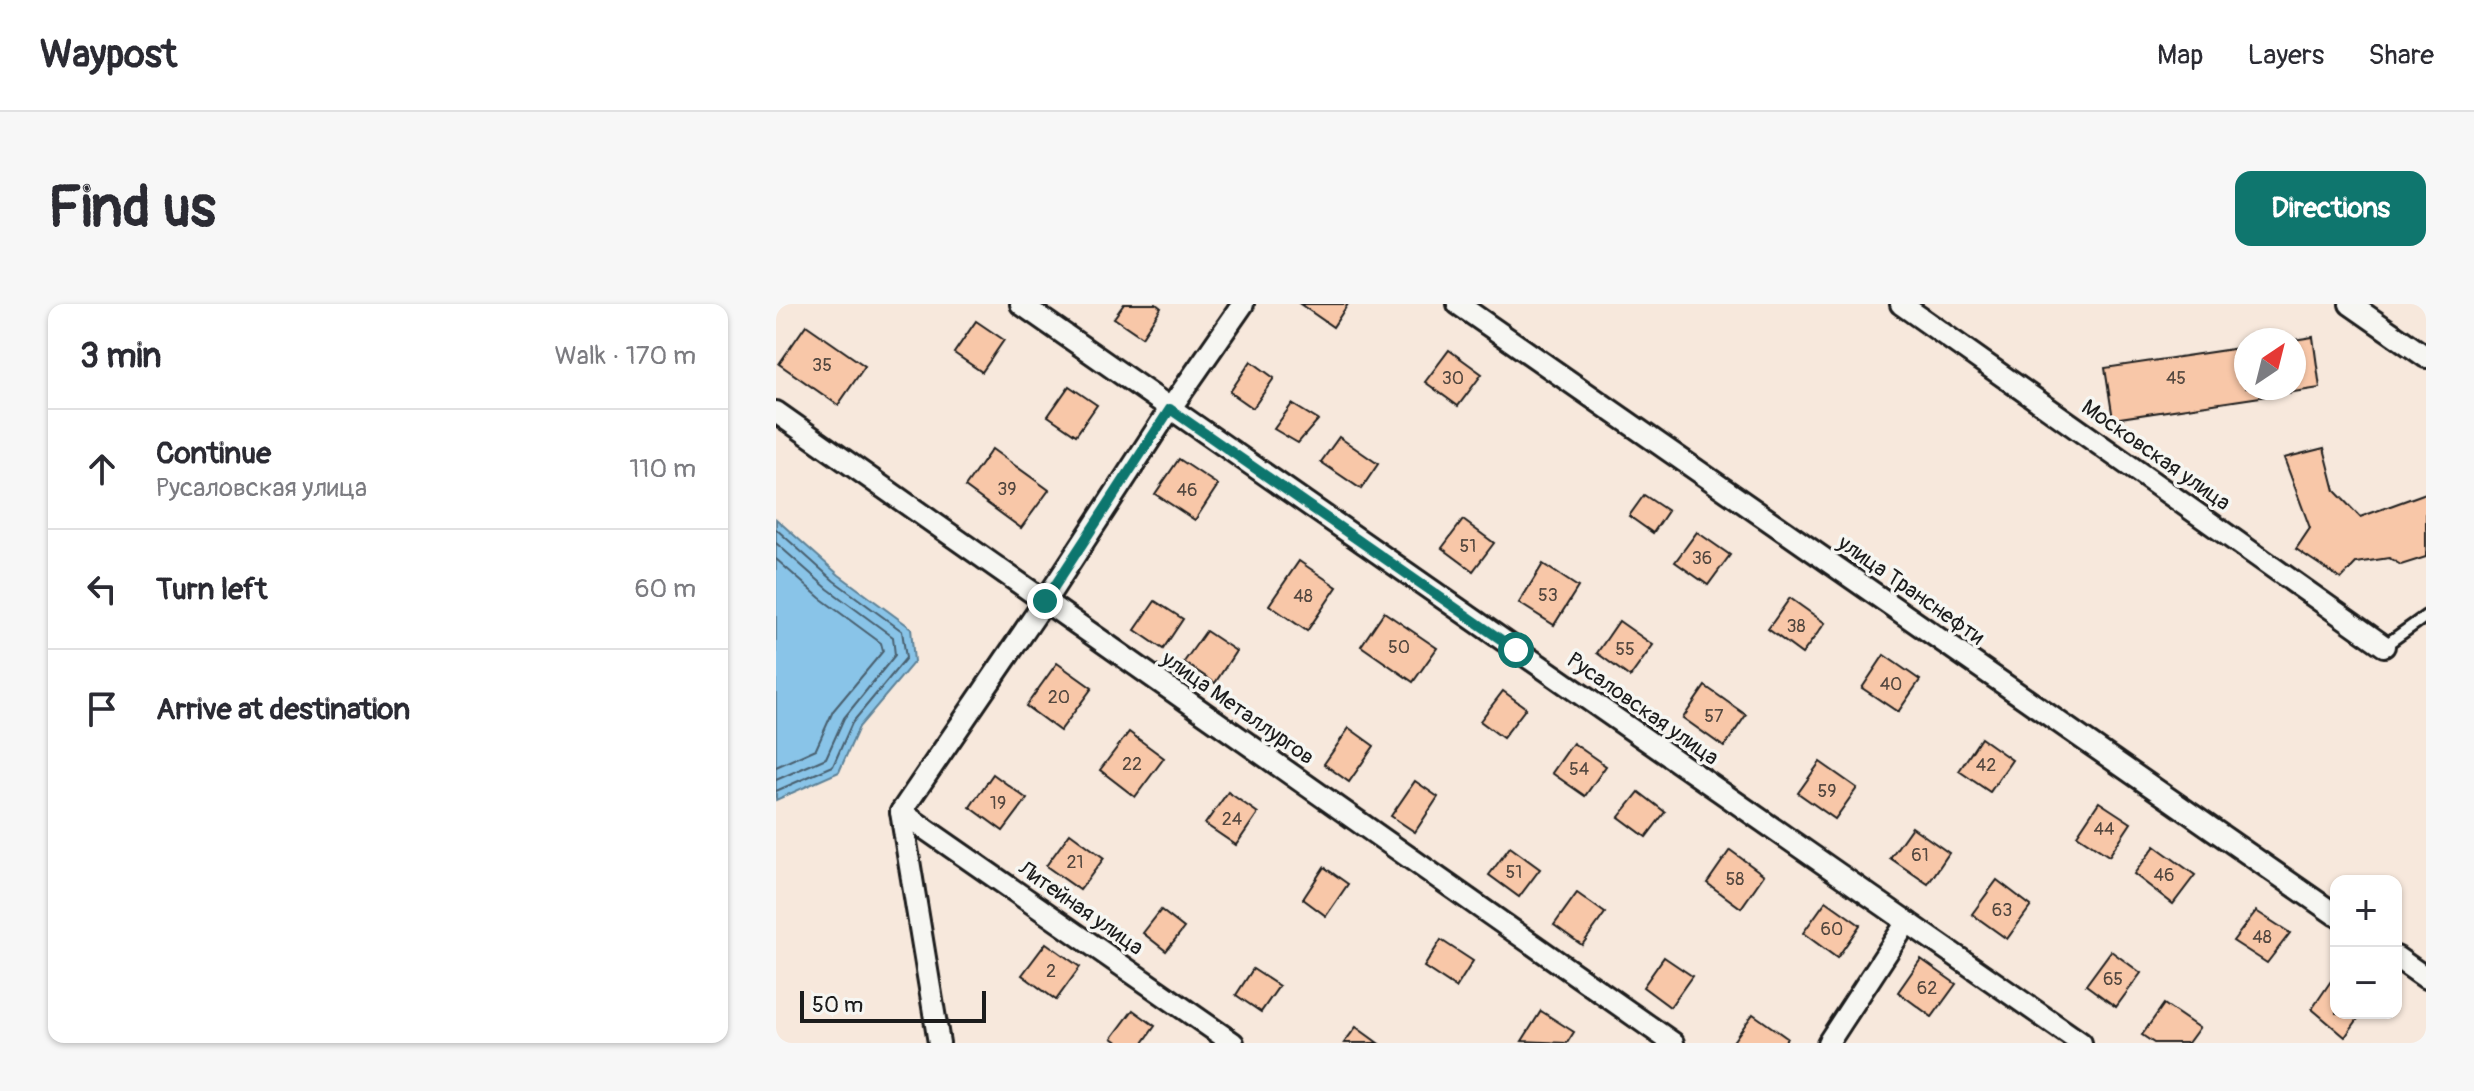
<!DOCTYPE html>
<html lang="en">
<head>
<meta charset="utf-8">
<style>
  :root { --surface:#fff; --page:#f7f7f7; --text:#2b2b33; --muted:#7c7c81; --line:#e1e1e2; --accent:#0f766e }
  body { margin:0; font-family:Pangolin,sans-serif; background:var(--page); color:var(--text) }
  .controls { position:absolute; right:24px; bottom:24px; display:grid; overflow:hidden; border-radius:16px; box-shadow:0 2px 6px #0004 }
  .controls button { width:72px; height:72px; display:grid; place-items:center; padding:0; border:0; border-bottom:2px solid var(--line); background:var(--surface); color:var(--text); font:40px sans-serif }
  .compass { position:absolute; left:1458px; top:24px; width:72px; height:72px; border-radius:50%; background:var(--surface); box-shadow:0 2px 6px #0004; rotate:35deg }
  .scale { position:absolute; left:24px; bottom:20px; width:186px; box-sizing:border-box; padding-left:8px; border:4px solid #1c1c1c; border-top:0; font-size:22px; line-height:28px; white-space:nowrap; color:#1c1c1c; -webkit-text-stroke:6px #f6f6f2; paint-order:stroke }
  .stop { position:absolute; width:24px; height:24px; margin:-18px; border:6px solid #0f766e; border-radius:50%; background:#fff }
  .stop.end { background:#0f766e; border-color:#fff; box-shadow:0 2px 8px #0008 }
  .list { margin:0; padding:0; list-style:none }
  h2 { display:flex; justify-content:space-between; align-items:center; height:104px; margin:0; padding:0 32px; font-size:34px }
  h2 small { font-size:26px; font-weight:400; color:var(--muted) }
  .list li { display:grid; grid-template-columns:52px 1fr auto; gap:24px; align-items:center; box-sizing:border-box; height:120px; padding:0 32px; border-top:2px solid var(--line) }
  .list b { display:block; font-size:30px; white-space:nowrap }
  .list p { margin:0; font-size:26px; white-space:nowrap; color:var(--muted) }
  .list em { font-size:26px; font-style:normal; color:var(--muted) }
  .icon { flex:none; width:44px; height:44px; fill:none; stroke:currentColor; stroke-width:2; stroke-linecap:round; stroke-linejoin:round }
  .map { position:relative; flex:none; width:1650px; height:739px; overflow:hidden; border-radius:16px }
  header { display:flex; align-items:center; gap:48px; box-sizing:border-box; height:112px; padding:0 40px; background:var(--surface); border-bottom:2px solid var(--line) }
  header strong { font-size:38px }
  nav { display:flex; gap:44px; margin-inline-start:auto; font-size:28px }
  .intro { display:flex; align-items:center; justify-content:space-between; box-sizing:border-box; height:192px; padding:0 48px }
  h1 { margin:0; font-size:56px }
  .button { padding:20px 36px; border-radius:16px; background:var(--accent); color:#fff; font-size:28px; font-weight:700 }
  main { display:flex; gap:48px; padding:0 48px }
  aside { flex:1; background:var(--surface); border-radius:16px; box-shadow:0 2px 6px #0004 }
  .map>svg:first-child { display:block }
  .water { fill:#89c4e8; stroke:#5d8196; stroke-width:2 }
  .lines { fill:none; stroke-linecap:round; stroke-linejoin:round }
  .shore { stroke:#485f6e; stroke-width:2 }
  .building { fill:#f8c7a8; stroke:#1c1c1c; stroke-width:2 }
  .lane-casing { stroke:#1c1c1c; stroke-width:16 }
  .street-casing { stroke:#1c1c1c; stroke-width:26 }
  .lane { stroke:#f6f6f2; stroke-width:10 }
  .street { stroke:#f6f6f2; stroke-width:20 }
  .route { stroke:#0f766e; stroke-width:10 }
  .labels { text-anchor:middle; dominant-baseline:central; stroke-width:7; stroke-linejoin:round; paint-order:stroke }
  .number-label { font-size:18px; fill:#53473f }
  .street-label { font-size:22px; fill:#1c1c1c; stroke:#f6f6f2 }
</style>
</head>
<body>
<header>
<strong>Waypost</strong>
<nav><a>Map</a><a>Layers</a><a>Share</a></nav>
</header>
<div class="intro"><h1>Find us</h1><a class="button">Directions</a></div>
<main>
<aside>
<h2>3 min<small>Walk · 170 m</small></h2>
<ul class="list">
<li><svg class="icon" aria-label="ahead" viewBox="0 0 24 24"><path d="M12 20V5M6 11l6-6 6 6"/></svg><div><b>Continue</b><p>Русаловская улица</p></div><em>110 m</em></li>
<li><svg class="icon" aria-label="left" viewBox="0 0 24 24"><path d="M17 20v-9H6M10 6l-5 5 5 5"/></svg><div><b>Turn left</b></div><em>60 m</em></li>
<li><svg class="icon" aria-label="arrive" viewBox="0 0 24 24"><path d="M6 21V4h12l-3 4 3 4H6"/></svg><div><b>Arrive at destination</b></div></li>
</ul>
</aside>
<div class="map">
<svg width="1650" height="739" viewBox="0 0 1650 739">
  <rect width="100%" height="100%" fill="#f7e8dc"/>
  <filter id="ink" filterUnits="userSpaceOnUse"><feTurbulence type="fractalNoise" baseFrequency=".0125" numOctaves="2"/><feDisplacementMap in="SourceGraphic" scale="16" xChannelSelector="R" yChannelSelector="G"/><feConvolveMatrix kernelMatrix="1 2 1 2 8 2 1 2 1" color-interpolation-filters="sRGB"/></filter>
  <g filter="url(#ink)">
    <polygon class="water" points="0,215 63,271 135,324 138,358 83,423 63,468 0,496"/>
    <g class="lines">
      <g class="shore">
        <polyline points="0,225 58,277 126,327 130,354 76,419 57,462 0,487"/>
        <polyline points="0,239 52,285 117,333 119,351 68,414 50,454 0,476"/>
        <polyline points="0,255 44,294 105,339 107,347 57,407 40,445 0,463"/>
      </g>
    </g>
    <g class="building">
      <polygon points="348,0 380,0 385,4 366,33 338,14"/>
      <polygon points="524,0 572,0 557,23"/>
      <polygon points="200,17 228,36 206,68 178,49"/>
      <polygon points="30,21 89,62 62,101 3,60"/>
      <polygon points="1537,33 1544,84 1337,115 1329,64 1470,43 1470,84 1518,84 1517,36"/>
      <polygon points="673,46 706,70 682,102 649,78"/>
      <polygon points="475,57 498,74 477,104 454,88"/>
      <polygon points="293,82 321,101 300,131 272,112"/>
      <polygon points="516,100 542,116 522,139 498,125"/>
      <polygon points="563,133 602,160 585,185 545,158"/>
      <polygon points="1548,144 1559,187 1584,213 1650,189 1650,253 1625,261 1613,254 1580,259 1565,275 1520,245 1534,224 1508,154"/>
      <polygon points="216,145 273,186 245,224 189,183"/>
      <polygon points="403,155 442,181 419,216 379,190"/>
      <polygon points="868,191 892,207 877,229 853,212"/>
      <polygon points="687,216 718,239 697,267 666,244"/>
      <polygon points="921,228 954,251 932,281 899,258"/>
      <polygon points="523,257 561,283 531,327 493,301"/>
      <polygon points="767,260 802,283 778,321 743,299"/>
      <polygon points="1014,294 1049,319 1026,350 992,325"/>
      <polygon points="379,297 407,315 387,345 359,326"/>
      <polygon points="608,308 661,344 637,378 585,342"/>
      <polygon points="843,317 877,341 854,373 821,349"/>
      <polygon points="430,327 460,347 439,379 408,358"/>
      <polygon points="1108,351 1144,376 1122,408 1086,384"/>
      <polygon points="281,359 316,384 284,427 250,402"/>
      <polygon points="929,382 970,411 948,443 907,414"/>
      <polygon points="727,387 750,404 727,434 704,417"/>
      <polygon points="573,424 598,442 573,478 548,460"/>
      <polygon points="353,428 388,454 359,493 324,466"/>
      <polygon points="1205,434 1236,456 1214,488 1183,467"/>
      <polygon points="797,439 830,462 809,492 776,469"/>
      <polygon points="1044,458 1081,484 1059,515 1022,489"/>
      <polygon points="217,470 251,495 227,527 194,503"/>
      <polygon points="639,477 662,493 639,528 615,512"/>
      <polygon points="452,488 482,509 460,541 429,520"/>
      <polygon points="863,488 889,508 870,533 843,513"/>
      <polygon points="1323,498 1355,519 1333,552 1301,531"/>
      <polygon points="1136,523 1173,549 1152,580 1114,554"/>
      <polygon points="294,529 328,554 304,586 270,562"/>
      <polygon points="1379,542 1419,571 1397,600 1358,570"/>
      <polygon points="734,543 764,565 743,593 713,571"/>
      <polygon points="954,546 988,571 965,604 931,579"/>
      <polygon points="548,563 572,580 550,612 527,595"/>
      <polygon points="1221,576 1255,602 1231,635 1196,610"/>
      <polygon points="801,589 829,609 806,641 778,621"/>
      <polygon points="1050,597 1084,621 1061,654 1027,629"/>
      <polygon points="385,606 408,624 390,647 367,629"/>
      <polygon points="1480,607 1514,629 1491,659 1457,637"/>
      <polygon points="665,636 697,657 680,684 648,663"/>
      <polygon points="270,639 304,663 280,696 246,671"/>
      <polygon points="1335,647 1365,669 1340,703 1310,681"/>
      <polygon points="888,653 916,672 894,703 867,683"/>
      <polygon points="1145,655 1180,680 1156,713 1122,688"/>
      <polygon points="477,665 503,682 485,708 460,691"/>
      <polygon points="1557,674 1560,677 1560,709 1586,709 1569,733 1536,705"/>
      <polygon points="1388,700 1423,724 1412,739 1378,739 1366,731"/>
      <polygon points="357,706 379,722 367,739 343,739 336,734"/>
      <polygon points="765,707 798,728 791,739 746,737"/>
      <polygon points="977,710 1011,734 1008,739 956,739"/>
      <polygon points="580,723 602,739 568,739"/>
    </g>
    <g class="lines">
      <g class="lane-casing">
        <polyline id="lane" points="1608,342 1650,312"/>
      </g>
      <g class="street-casing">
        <g id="street">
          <polyline points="245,0 1305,739"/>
          <polyline points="682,0 1560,611"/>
          <polyline points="1125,0 1608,342"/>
          <polyline points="1574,0 1650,53"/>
          <polyline points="0,108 897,739"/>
          <polyline points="125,508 457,739"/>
          <polyline points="1620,653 1650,674"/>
          <polyline points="163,739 125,508 269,297 394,105 467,0"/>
          <polyline points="1052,739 1131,618"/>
        </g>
      </g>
      <use href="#lane" class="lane"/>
      <use href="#street" class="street"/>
    </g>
  </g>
  <g class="lines" filter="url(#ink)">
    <polyline class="route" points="269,297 394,105 740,346"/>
  </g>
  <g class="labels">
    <g class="number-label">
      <text x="46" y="61">35</text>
      <text x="677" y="74">30</text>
      <text x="1400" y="74">45</text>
      <text x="231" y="185">39</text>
      <text x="411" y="186">46</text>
      <text x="692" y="242">51</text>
      <text x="926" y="254">36</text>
      <text x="772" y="291">53</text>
      <text x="527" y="292">48</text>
      <text x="1020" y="322">38</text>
      <text x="623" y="343">50</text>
      <text x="849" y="345">55</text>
      <text x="1115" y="380">40</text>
      <text x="283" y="393">20</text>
      <text x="938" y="412">57</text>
      <text x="356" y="460">22</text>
      <text x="1210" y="461">42</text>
      <text x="803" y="465">54</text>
      <text x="1051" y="487">59</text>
      <text x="222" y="499">19</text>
      <text x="456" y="515">24</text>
      <text x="1328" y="525">44</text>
      <text x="1144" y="551">61</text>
      <text x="299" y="558">21</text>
      <text x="738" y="568">51</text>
      <text x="1388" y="571">46</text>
      <text x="959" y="575">58</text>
      <text x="1226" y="606">63</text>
      <text x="1056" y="625">60</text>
      <text x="1486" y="633">48</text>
      <text x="275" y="667">2</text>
      <text x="1337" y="675">65</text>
      <text x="1151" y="684">62</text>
    </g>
    <g class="street-label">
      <text transform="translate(1380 151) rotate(35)">Московская улица</text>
      <text transform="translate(1135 286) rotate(35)">улица Транснефти</text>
      <text transform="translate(462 404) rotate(35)">улица Металлургов</text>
      <text transform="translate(867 405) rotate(35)">Русаловская улица</text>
      <text transform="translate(305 604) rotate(35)">Литейная улица</text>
    </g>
  </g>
</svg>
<div class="controls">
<button>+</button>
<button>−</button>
</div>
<svg class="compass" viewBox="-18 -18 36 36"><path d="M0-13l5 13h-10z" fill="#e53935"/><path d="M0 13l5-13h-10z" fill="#7c7c81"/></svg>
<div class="scale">50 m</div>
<div class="stop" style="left:740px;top:346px"></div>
<div class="stop end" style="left:269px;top:297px"></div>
</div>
</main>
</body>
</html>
